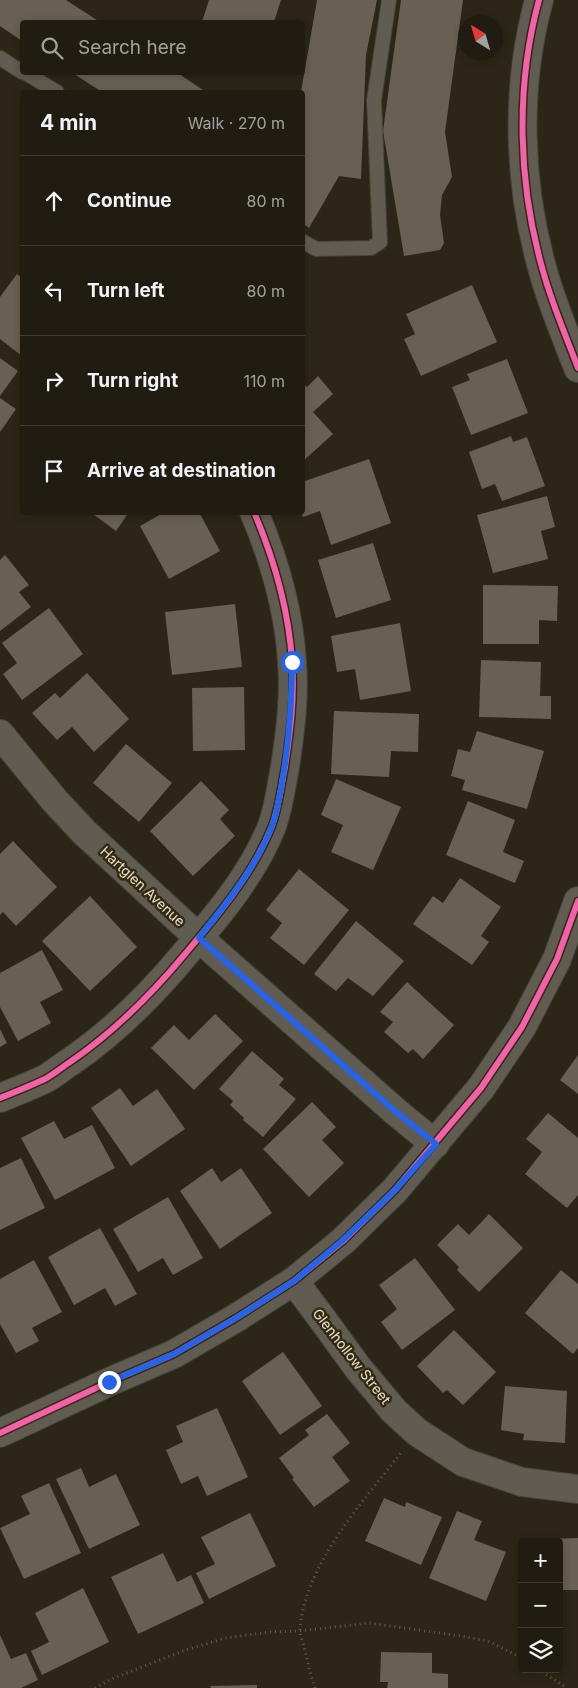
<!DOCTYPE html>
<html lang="en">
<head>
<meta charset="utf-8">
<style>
  :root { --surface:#201c11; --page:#28251a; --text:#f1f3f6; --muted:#a2a19f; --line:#3d3a31 }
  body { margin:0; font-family:Inter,sans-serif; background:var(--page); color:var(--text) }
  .controls { position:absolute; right:15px; bottom:15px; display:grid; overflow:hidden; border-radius:5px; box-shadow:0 2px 8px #0003 }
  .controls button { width:45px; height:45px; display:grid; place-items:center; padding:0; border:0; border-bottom:1px solid var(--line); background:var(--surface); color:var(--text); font:25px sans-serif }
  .compass { position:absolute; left:458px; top:15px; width:45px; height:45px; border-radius:50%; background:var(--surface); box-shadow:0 2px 8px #0003; rotate:323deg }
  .stop { position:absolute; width:15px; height:15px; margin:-11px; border:4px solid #2563eb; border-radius:50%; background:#fff }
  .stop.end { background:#2563eb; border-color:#fff; box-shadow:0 1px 5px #0008 }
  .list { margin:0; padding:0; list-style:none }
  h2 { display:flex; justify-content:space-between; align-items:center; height:65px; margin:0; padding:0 20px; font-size:21px }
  h2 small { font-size:16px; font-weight:400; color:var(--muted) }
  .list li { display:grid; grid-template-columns:32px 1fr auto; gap:15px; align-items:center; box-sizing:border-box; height:90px; padding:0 20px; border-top:1px solid var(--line) }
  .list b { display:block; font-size:19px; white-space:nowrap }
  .list em { font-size:16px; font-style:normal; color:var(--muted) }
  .icon { flex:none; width:28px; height:28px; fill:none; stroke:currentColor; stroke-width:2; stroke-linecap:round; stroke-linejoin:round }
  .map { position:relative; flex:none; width:578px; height:1688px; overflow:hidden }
  .search { position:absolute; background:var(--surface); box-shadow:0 2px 8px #0003; left:20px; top:20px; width:285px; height:55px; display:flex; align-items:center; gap:12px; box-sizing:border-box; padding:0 18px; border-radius:5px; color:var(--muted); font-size:19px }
  .panel { position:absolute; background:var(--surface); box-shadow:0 2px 8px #0003; left:20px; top:90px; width:285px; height:425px; border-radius:5px }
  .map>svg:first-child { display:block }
  .building { fill:#686052 }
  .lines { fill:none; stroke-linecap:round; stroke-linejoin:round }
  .lane-casing { stroke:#454136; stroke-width:16 }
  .street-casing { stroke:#454136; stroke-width:30 }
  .path { stroke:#625d53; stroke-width:3; stroke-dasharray:1 4; stroke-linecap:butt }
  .lane { stroke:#605c51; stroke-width:14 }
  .street { stroke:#605c51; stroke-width:28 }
  .cycleway-casing { stroke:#332a0f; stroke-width:9 }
  .cycleway { stroke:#f560ab; stroke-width:6 }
  .route { stroke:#2563eb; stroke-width:6 }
  .labels { text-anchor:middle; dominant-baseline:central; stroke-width:5; stroke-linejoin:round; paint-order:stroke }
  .street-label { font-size:14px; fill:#e6e0d0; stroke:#332a0f }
</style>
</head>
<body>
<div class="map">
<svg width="578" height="1688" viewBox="0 0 578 1688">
  <rect width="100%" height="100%" fill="#2b2617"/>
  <g class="building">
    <polygon points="0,0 66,0 100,22 22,22 22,41 0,26"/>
    <polygon points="209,0 281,0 274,22 202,22"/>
    <polygon points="317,0 377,0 366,55 361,179 339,176 309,228 302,223 302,92 301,92"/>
    <polygon points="401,0 463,0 445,132 452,177 442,195 440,215 444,243 440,250 404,256 383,131"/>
    <polygon points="71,72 176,72 206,92 102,92"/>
    <polygon points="17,274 22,278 22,356 0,339 0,297"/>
    <polygon points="472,285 497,342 421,376 404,339 415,334 406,314"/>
    <polygon points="0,358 18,371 0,396"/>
    <polygon points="507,359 528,413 471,435 452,387 470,380 467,374"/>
    <polygon points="318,376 333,394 313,412 333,434 302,462 302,382 307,387"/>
    <polygon points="0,398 16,409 0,432"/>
    <polygon points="511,436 513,442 527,437 545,486 502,501 495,484 482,489 469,452"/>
    <polygon points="369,459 391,523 331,545 320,511 303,517 301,512 302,512 302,482"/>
    <polygon points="547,496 555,527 541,531 548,559 493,573 477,515"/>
    <polygon points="90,512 129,512 116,531"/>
    <polygon points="165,512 199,512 220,551 169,579 140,526"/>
    <polygon points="373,543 391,600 336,618 318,560"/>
    <polygon points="5,555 29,585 19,592 31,607 0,631 0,560"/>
    <polygon points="483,585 558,586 557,621 539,620 539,644 483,644"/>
    <polygon points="235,604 242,667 172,675 165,612"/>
    <polygon points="49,608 83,654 22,700 3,674 17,663 2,643"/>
    <polygon points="400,623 411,691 360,700 355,669 337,672 331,636"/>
    <polygon points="481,660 541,662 540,696 551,696 551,719 479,717"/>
    <polygon points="87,673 129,719 94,752 72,727 57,740 32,713 55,693 60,698"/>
    <polygon points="244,687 245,750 193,751 192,688"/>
    <polygon points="334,711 419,714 418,752 391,751 389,777 331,774"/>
    <polygon points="477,731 544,751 527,809 462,790 465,780 451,776 458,749 470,752"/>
    <polygon points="126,744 172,783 139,822 93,783"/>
    <polygon points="336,779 401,807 373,870 331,852 343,825 321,815"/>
    <polygon points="201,781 229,810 220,819 235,836 193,876 150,831"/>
    <polygon points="468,801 515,820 503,852 524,861 515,883 446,855"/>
    <polygon points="13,841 57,887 16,926 3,912 0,915 0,854"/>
    <polygon points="299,869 349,910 304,965 270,938 282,923 266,910"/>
    <polygon points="460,878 501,907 481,936 489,942 472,965 413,924 433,896 443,903"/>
    <polygon points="90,896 137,947 90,991 42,941"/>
    <polygon points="356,921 404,961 373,996 348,978 336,991 314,974"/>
    <polygon points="42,950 63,990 40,1002 51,1023 18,1041 0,1007 0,973"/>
    <polygon points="407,982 454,1025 423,1059 413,1049 408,1053 384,1032 393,1022 380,1012"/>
    <polygon points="215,1014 243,1041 194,1090 151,1048 174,1025 189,1040"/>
    <polygon points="0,1029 7,1043 0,1047"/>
    <polygon points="252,1051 284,1079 279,1085 296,1099 263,1137 243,1120 244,1118 230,1105 233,1101 219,1089"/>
    <polygon points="578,1055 578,1094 560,1080"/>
    <polygon points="120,1088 133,1106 157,1089 185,1129 131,1166 91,1108"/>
    <polygon points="312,1102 336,1127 322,1140 344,1163 309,1197 263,1149"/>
    <polygon points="548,1113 578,1138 578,1195 567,1208 525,1174 542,1152 526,1139"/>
    <polygon points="54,1121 64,1139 92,1125 115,1168 55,1200 21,1138"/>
    <polygon points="21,1158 45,1208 0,1230 0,1168"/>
    <polygon points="212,1168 221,1182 241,1168 272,1213 220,1249 180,1191"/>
    <polygon points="168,1197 203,1258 173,1275 163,1258 138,1272 113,1229"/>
    <polygon points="489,1214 523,1248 479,1292 457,1270 459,1267 437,1245 458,1224 469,1235"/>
    <polygon points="100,1228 137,1294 115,1306 105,1288 74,1305 48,1257"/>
    <polygon points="415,1258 455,1310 402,1350 381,1322 397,1309 379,1285"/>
    <polygon points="34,1260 62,1312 32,1328 39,1341 16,1353 0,1324 0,1279"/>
    <polygon points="561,1270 578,1284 578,1348 573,1354 525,1313"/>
    <polygon points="454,1330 496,1372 463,1405 447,1390 443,1393 417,1366"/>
    <polygon points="283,1352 322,1406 280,1435 242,1381"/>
    <polygon points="505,1386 567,1391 565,1443 523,1440 524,1434 501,1430"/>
    <polygon points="217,1408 248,1477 207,1496 198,1476 181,1484 166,1450 183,1442 176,1426"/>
    <polygon points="327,1414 350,1443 332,1457 350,1481 314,1507 292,1479 294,1478 279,1458 309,1435 305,1430"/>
    <polygon points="81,1468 89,1487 116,1474 140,1525 89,1549 56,1479"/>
    <polygon points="49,1483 81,1553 24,1579 0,1528 30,1514 21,1496"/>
    <polygon points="384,1498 405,1507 406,1502 442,1517 421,1565 365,1541"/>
    <polygon points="457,1511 482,1521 474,1540 506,1552 486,1601 429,1578"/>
    <polygon points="250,1513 276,1566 209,1599 196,1573 215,1564 201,1537"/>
    <polygon points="578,1538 578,1590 559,1590 559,1542 546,1542 546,1539"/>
    <polygon points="163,1553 177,1582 191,1575 204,1603 138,1634 111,1577"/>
    <polygon points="83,1588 109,1642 42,1675 31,1651 49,1642 35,1613"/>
    <polygon points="0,1635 11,1659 26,1653 38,1680 21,1688 0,1688"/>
    <polygon points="381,1652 432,1653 432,1673 448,1674 448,1688 387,1688 388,1682 380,1682"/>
    <polygon points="257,1685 257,1688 211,1688 210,1686"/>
  </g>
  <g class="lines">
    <g class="lane-casing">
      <g id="lane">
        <polyline points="0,58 22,72"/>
        <polyline points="24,72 57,92"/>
        <polyline points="302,241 316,249 371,248 380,242 374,100 389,0"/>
      </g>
    </g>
    <g class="street-casing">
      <g id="street">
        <path d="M 539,0 C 515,88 518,184 543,271 C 552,304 566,336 578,368"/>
        <polyline points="0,734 55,801 84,832 199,938 396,1112 435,1144"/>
        <path d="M 0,1098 C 15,1092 30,1086 45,1079 C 54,1074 62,1067 70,1062 C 114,1032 151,995 185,954 C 218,915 253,874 272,826 C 279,807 281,787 285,767 C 290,733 295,697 292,662 C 289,612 274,559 254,512"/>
        <polyline points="294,1281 326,1324 358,1368 394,1411 417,1432 463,1462 522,1482 578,1489"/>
        <polyline points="0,1433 109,1382 174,1354 236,1318 294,1281 343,1241 395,1190 481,1088 522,1027 557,959 578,901"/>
      </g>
    </g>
    <g class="path">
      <polyline points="538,1669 567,1688"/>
      <polyline points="95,1688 114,1678 183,1651 225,1638 270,1632 299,1631 369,1623 461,1636 488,1641 522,1658"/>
      <path d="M 315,1688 C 310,1675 308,1661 304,1647 C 303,1641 299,1635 300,1629 C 305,1565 363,1501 401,1453"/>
    </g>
    <use href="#lane" class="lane"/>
    <use href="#street" class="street"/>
    <g class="cycleway-casing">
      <g id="cycleway">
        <path d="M 539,0 C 515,88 518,184 543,271 C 552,304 566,336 578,368"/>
        <path d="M 0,1098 C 15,1092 30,1086 45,1079 C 54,1074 62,1067 70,1062 C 114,1032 151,995 185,954 C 218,915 253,874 272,826 C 279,807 281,787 285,767 C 290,733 295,697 292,662 C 289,612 274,559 254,512"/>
        <polyline points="0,1433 109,1382 174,1354 236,1318 294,1281 343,1241 395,1190 481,1088 522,1027 557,959 578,901"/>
      </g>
    </g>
    <use href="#cycleway" class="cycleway"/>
  </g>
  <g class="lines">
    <path class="route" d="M 109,1382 L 174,1354 L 236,1318 L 294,1281 L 343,1240 L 395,1190 L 436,1144 L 396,1112 L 199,938 C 226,903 256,868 272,826 C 278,810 280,794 283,777 C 289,739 292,701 292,662"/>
  </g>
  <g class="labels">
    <g class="street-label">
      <text transform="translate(143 886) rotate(43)">Hartglen Avenue</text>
      <text transform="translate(352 1356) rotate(52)">Glenhollow Street</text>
    </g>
  </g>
</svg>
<div class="controls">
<button>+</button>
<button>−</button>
<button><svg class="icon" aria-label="layers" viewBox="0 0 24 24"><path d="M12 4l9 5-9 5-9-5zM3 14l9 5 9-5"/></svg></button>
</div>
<svg class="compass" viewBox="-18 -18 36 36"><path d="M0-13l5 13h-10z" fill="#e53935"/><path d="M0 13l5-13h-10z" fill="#a2a19f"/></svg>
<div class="stop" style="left:292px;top:662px"></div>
<div class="stop end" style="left:109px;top:1382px"></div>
<div class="search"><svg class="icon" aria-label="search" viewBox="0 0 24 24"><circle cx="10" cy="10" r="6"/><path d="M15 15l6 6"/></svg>Search here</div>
<section class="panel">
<h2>4 min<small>Walk · 270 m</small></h2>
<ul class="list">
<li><svg class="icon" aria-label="ahead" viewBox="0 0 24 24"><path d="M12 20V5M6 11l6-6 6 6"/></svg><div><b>Continue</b></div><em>80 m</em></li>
<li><svg class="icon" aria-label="left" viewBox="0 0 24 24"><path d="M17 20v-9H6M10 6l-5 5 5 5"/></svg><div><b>Turn left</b></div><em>80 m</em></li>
<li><svg class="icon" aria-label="right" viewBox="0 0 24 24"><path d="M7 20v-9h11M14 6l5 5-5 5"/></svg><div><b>Turn right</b></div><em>110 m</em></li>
<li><svg class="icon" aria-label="arrive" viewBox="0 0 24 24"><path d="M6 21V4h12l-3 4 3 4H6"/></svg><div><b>Arrive at destination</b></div></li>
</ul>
</section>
</div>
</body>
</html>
